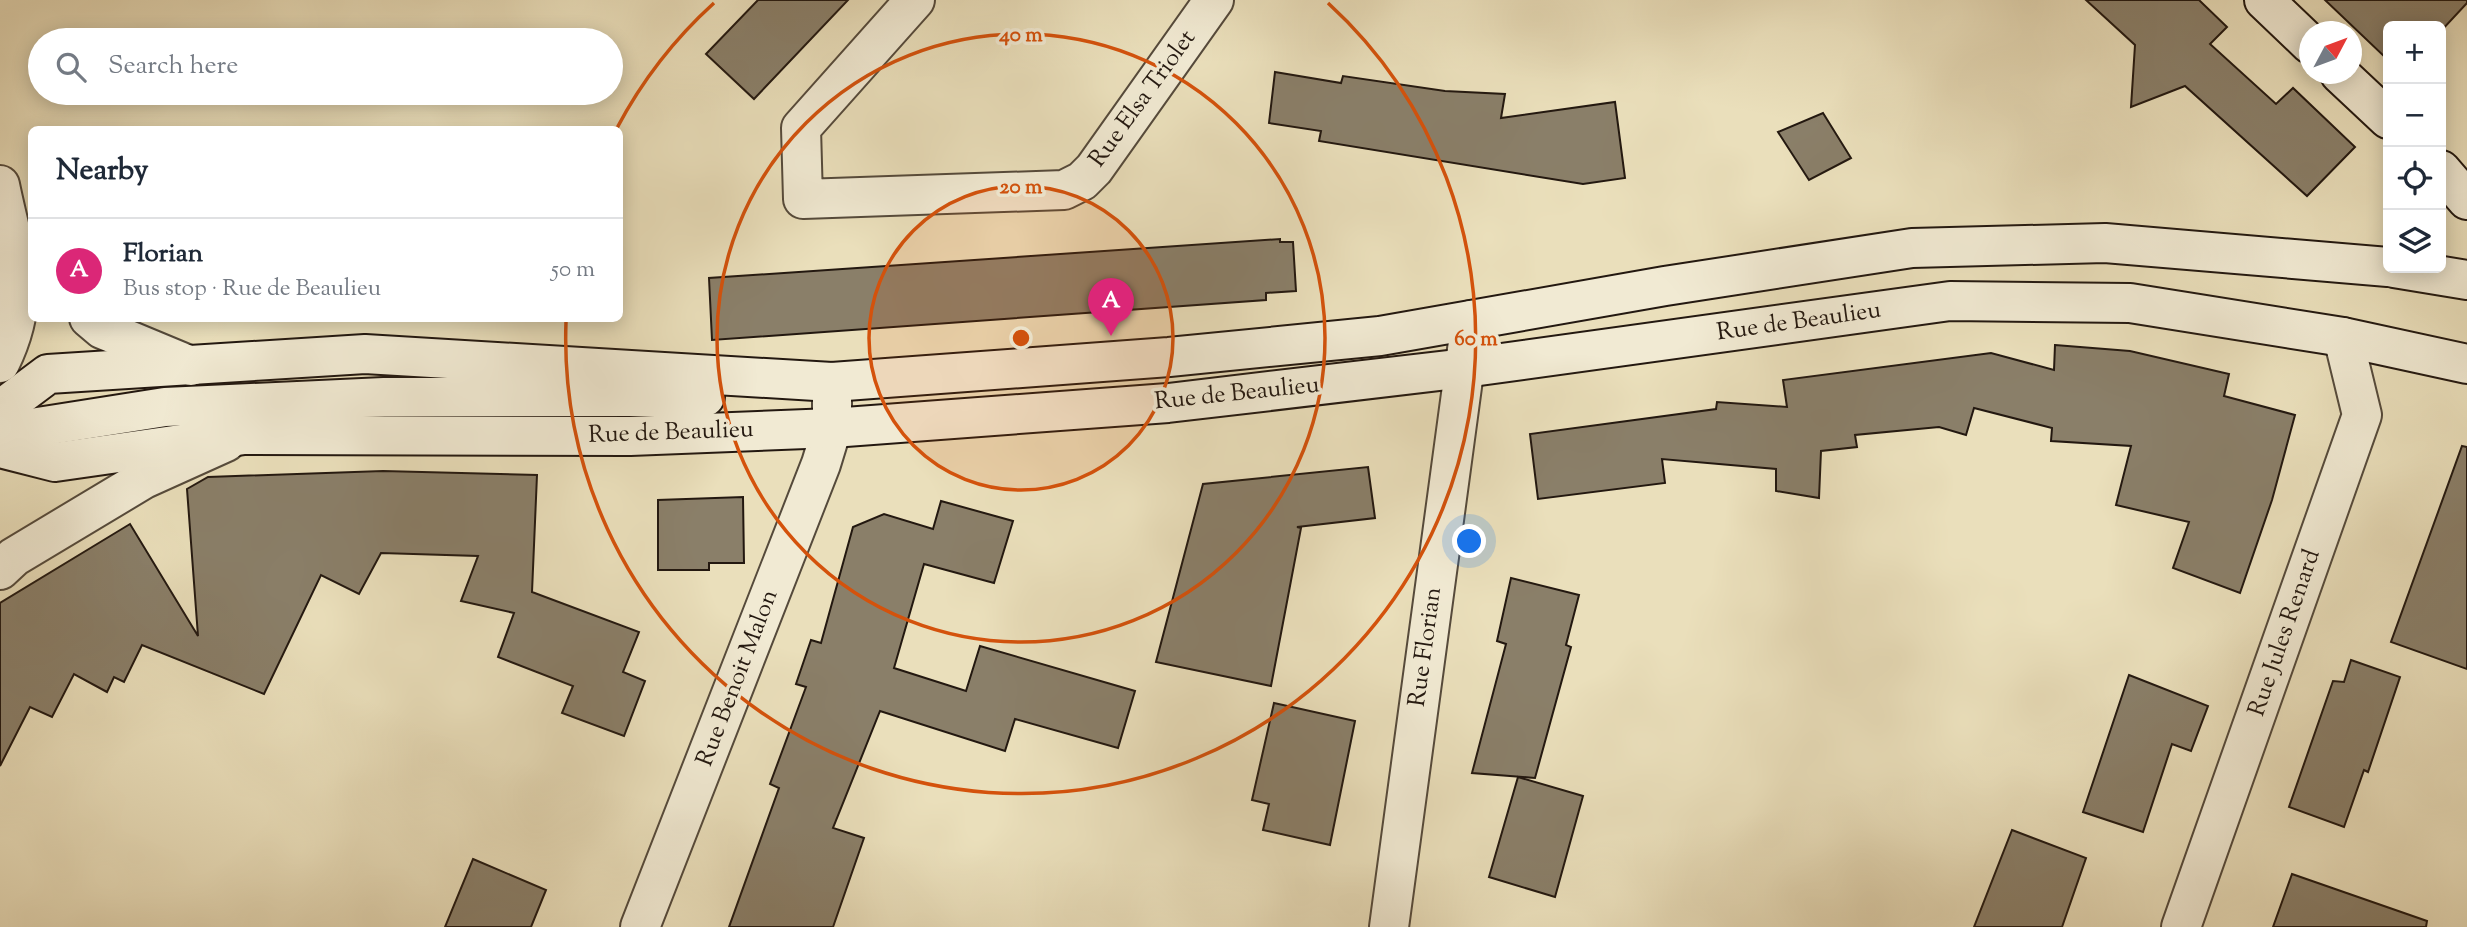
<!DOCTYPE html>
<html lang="en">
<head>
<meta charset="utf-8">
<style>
  :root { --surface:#fff; --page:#f6f6f7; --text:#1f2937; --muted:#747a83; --line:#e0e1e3; --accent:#db2777 }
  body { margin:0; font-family:"Sorts Mill Goudy",serif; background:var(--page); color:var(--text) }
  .controls { position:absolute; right:21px; top:21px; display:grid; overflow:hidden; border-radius:10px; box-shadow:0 4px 18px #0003 }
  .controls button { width:63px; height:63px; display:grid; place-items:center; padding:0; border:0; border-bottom:2px solid var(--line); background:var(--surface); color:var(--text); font:35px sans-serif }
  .compass { position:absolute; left:2299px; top:21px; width:63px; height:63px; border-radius:50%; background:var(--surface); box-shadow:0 4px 18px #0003; rotate:49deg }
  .you { position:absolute; left:1470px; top:542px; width:24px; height:24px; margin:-18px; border:5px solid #fff; border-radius:50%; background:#1a73e8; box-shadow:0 0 0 10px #1a73e833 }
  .badge { display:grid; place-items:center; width:46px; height:46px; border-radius:50%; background:var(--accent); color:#fff; font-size:23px; font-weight:700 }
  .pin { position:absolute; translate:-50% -58px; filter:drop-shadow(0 2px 4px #0008) }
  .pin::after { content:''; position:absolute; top:37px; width:24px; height:21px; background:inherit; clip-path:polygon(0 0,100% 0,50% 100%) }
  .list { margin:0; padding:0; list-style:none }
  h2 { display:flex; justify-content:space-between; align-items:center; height:91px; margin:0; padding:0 28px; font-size:30px }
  h2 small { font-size:23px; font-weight:400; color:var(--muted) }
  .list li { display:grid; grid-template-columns:46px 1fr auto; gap:21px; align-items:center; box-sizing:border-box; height:105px; padding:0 28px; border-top:2px solid var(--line) }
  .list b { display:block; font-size:26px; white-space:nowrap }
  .list p { margin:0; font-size:23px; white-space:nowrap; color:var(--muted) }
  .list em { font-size:23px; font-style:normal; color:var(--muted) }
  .icon { flex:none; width:38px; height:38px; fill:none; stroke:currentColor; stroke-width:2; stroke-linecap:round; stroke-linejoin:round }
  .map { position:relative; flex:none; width:2467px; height:927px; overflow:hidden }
  .search { position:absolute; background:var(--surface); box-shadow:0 4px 18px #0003; left:28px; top:28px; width:595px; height:77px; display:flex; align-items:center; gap:18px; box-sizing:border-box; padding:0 24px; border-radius:38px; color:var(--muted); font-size:26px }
  .panel { position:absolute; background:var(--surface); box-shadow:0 4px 18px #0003; left:28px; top:126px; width:595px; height:196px; border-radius:10px }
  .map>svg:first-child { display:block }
  .building { fill:#8a7f69; stroke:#231810; stroke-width:2 }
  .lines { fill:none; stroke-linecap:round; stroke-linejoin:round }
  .street-casing { stroke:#554a3b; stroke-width:42 }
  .secondary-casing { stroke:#231810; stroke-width:42 }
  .street { stroke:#f1ead3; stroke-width:38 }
  .secondary { stroke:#f1ead3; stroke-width:38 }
  .ring { fill:none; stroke:#d4520c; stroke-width:3.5 }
  .labels { text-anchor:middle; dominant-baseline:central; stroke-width:7; stroke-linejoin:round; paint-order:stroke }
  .street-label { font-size:24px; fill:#231810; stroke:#f1ead3 }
  .centre { fill:#d4520c; stroke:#f1ead3; stroke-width:3.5 }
  .ring-label { font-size:21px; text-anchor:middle; font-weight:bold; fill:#d4520c; stroke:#f1ead3; stroke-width:7; stroke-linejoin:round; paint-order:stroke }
</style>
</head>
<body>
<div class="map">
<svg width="2467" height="927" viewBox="0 0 2467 927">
  <rect width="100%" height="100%" fill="#eadfbb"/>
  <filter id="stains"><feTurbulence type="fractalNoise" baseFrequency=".00286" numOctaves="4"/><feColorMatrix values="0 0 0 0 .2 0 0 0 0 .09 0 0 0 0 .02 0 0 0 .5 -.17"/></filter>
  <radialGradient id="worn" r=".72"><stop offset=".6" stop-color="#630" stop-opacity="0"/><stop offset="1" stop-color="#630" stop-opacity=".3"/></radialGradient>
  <g class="building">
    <polygon points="758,0 848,0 754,99 706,54"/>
    <polygon points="2086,0 2199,0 2227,27 2210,44 2276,104 2293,88 2355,147 2307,196 2185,86 2131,107 2135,45"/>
    <polygon points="2325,0 2467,0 2467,3 2441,31 2441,26 2388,26 2388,60"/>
    <polygon points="1275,72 1341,83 1343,76 1445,91 1505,94 1501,118 1615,102 1625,178 1583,184 1319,141 1321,131 1269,123"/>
    <polygon points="1823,113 1851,158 1809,180 1778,132"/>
    <polygon points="1280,239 1280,242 1293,242 1296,291 1266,293 1266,300 712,340 709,278"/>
    <polygon points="2055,345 2130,351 2229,374 2224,396 2295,415 2272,500 2240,593 2173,568 2189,522 2116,505 2131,446 2051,441 2052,428 1974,408 1966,435 1939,427 1855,435 1857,447 1821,451 1819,498 1776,491 1776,469 1662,459 1665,483 1538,499 1530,434 1716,409 1717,402 1787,407 1783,380 1991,353 2054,370"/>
    <polygon points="2462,446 2467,447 2467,669 2391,642"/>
    <polygon points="1368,467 1375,518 1297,527 1301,528 1271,686 1156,662 1203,484"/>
    <polygon points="383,471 537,475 532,592 639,632 623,672 645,681 624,736 562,713 573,686 498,657 514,613 461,601 478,556 381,553 359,594 321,575 264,694 142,645 124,682 114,677 107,692 74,674 52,717 30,707 0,766 0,603 130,524 198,636 187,489 208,477"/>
    <polygon points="743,497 744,563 709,563 709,570 658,570 658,500"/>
    <polygon points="941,501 1013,521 994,583 924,564 894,668 966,691 980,646 1135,691 1118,748 1015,719 1005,751 880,711 833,828 864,838 833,927 729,927 779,788 770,784 806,687 796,684 811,640 821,643 853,527 884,514 933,529"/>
    <polygon points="1511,578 1579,595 1566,645 1571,647 1535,778 1472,773 1506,644 1497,641"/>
    <polygon points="2351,660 2400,677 2368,772 2364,770 2344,827 2289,807 2333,681 2344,682"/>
    <polygon points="2129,675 2208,706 2191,751 2172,744 2143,832 2083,812"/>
    <polygon points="1274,703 1355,721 1330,845 1263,830 1269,804 1252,800"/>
    <polygon points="1518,777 1583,796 1555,897 1489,877"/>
    <polygon points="2012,830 2086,858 2062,927 1974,927"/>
    <polygon points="473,859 546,890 531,927 445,927"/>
    <polygon points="2292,874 2427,921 2426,927 2273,927"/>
  </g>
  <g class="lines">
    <g class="street-casing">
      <g id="street">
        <polyline points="915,0 801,128 803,199 1064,190 1082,181 1094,169 1214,0"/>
        <path d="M 0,185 C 14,254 34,294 0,363"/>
        <polyline points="89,318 102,329 191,366"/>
        <polyline points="0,570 14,557 144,479 226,442"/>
        <polyline points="640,927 821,464 832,428 832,382"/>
        <polyline points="1389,927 1471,320"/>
        <polyline points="2181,927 2362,415 2343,337"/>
      </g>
    </g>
    <g class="secondary-casing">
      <g id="secondary">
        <polyline points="2264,0 2310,44"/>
        <polyline points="2340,74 2388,119"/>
        <polyline points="2441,170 2467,200"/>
        <polyline points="2394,268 2467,280"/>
        <polyline points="0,410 48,374 365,354 832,382 1169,357 1380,336 1665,286 1912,248 2105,243 2388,267"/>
        <polyline points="0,433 165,407 384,397 705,397"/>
        <polyline points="0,448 55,462 244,435 630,436 832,428 1168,403 1465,368 1950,301 2130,303 2343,337 2467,364"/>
      </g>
    </g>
    <use href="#street" class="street"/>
    <use href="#secondary" class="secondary"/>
  </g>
  <circle cx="1021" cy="338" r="152" fill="#d4520c" fill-opacity=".12"/>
  <g class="ring">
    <circle cx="1021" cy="338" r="152"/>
    <circle cx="1021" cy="338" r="304"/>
    <path d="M617 128A455 455 0 0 1 714 3M1328 3A455 455 0 1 1 566 322"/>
  </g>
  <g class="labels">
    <g class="street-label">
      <text transform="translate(1143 99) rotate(-54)">Rue Elsa Triolet</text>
      <text transform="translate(1799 322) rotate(-8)">Rue de Beaulieu</text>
      <text transform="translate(1237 394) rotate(-6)">Rue de Beaulieu</text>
      <text transform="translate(671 433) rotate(-2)">Rue de Beaulieu</text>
      <text transform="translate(2285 633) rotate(-71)">Rue Jules Renard</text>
      <text transform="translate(1426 647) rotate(-82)">Rue Florian</text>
      <text transform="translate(738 678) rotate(-69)">Rue Benoit Malon</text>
    </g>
  </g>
  <circle cx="1021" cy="338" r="10" class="centre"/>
  <g class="ring-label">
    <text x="1021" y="41">40 m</text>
    <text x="1021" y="193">20 m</text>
    <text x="1476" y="345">60 m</text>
  </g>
  <rect width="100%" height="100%" filter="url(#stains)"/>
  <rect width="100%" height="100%" fill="url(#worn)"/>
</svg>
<div class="controls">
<button>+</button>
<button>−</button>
<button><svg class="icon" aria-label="locate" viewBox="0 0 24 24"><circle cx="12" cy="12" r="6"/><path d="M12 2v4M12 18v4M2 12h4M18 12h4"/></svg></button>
<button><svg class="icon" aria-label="layers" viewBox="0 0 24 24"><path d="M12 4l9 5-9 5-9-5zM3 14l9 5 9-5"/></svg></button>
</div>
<svg class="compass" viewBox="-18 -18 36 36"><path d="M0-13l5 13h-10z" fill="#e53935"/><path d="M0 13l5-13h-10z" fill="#747a83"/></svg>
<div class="you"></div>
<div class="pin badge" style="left:1111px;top:336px">A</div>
<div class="search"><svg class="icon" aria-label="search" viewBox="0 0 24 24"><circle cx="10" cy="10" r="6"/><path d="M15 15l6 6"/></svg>Search here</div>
<section class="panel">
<h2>Nearby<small></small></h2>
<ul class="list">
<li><span class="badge">A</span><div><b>Florian</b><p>Bus stop · Rue de Beaulieu</p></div><em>50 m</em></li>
</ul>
</section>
</div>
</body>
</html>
